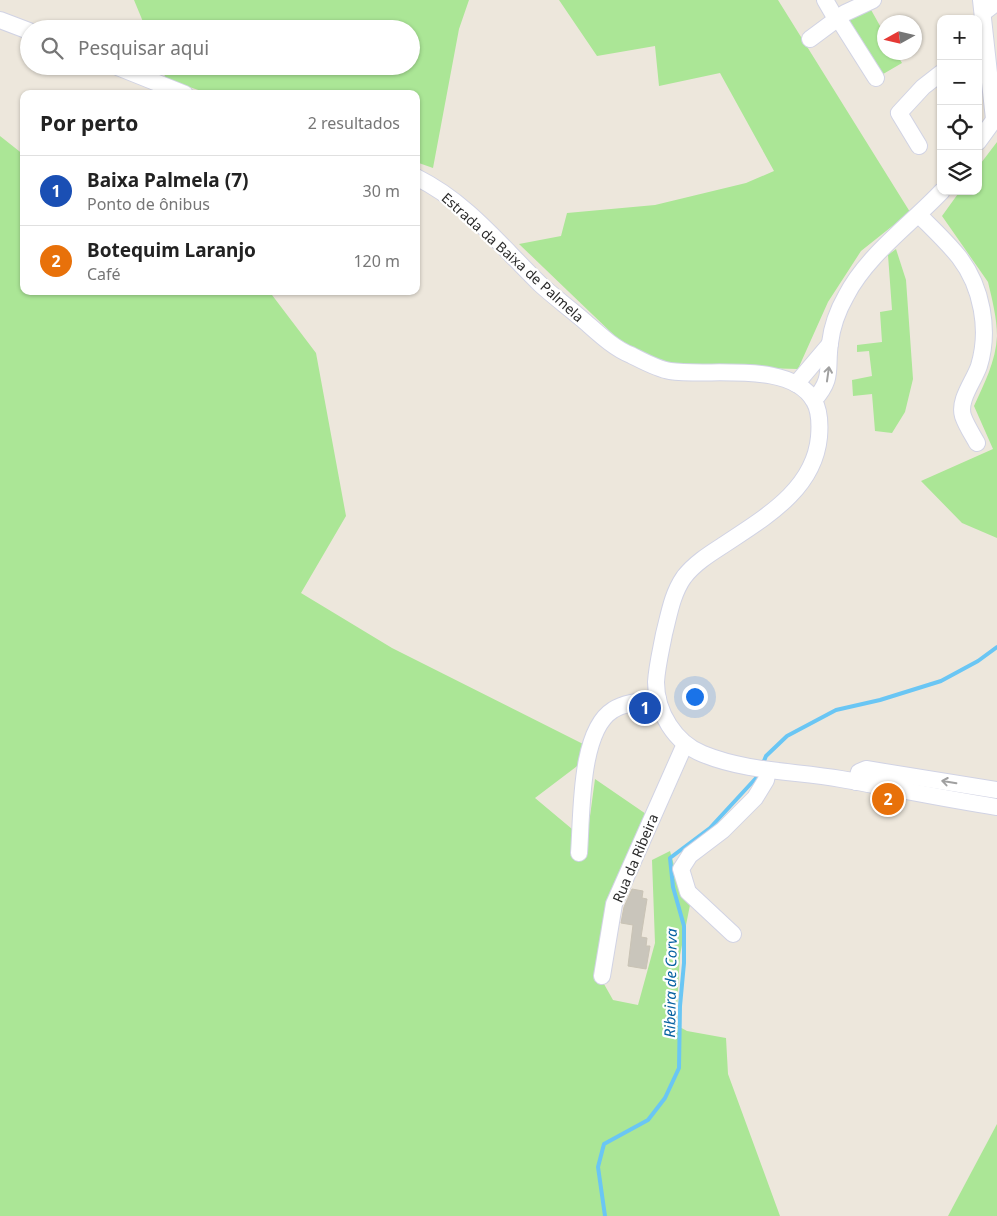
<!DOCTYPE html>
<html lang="pt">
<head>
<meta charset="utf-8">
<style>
  :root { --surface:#fff; --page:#f2f2f2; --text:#222; --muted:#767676; --line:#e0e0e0; --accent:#d93025 }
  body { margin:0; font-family:"Noto Sans",sans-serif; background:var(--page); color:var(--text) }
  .controls { position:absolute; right:15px; top:15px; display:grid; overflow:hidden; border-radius:10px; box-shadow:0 1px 4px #0004 }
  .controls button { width:45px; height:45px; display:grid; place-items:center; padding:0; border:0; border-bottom:1px solid var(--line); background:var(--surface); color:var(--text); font:25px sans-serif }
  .compass { position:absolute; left:877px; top:15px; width:45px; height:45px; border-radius:50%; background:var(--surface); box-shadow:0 1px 4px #0004; rotate:262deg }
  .you { position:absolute; left:694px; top:696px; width:18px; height:18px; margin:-12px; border:4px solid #fff; border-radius:50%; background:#1a73e8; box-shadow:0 0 0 8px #1a73e833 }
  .badge { display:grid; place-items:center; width:32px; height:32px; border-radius:50%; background:var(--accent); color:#fff; font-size:16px; font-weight:700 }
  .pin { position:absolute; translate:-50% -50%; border:2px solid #fff; box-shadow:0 1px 5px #0006 }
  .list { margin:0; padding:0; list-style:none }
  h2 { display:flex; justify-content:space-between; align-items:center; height:65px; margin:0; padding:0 20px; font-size:21px }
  h2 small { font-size:16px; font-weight:400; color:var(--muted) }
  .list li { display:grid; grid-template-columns:32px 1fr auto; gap:15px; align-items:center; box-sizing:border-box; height:70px; padding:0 20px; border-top:1px solid var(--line) }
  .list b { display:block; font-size:19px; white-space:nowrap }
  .list p { margin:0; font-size:16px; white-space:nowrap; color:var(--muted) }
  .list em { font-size:16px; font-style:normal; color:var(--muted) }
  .icon { flex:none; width:28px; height:28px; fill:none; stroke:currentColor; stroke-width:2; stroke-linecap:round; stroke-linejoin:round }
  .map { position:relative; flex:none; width:997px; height:1216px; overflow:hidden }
  .search { position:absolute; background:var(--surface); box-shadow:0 1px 4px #0004; left:20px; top:20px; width:400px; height:55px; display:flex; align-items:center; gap:12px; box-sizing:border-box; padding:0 18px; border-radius:28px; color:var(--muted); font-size:19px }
  .panel { position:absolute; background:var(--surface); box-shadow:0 1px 4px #0004; left:20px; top:90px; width:400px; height:205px; border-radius:10px }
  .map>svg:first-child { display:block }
  .green { fill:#abe696 }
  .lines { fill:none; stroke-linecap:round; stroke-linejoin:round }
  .stream { stroke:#6ac6f4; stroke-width:4 }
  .building { fill:#c9c5bb; stroke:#c9c3b5 }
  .minor-casing { stroke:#d1d3e4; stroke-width:18 }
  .minor { stroke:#fff; stroke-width:16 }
  .oneway { stroke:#a0a0a0 }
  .labels { text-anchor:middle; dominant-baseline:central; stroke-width:4.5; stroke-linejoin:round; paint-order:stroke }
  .street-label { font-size:14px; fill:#2b2b2b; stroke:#fff }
  .water-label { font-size:15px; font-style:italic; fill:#0762a2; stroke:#fff }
</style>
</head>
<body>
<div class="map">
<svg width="997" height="1216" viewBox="0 0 997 1216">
  <rect width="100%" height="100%" fill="#ede7dc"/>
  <g class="green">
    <polygon points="134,0 469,0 459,29 433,168 416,162 416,94 210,94 166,79 161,66 411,66 411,29 146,29"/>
    <polygon points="559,0 778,0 910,212 861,251 828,302 798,369 666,365 618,339 519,244 561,236 567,213 655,205 746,183 774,171 720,73 659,86 655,46 597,56"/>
    <polygon points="870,8 884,33 884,52 896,53 902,63 878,77 844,22"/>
    <polygon points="0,136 24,155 24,291 269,291 316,353 346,516 301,593 392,648 597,751 535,798 572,829 588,831 595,779 646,814 595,968 613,1000 638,1005 655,943 652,860 670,851 680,887 690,905 680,955 676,1025 687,1031 726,1038 728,1074 780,1216 0,1216"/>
    <path d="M 997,142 L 997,538 L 962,523 L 921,481 L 993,449 L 974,406 C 984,384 996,361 997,336 C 997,318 992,299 988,282 L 942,216 L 960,191 L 978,191 L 978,167 Z"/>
    <polygon points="896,249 906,280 913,379 905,412 892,433 875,431 872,394 853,396 852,380 872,376 869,351 857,352 857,345 882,342 880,312 892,310 888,255"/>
    <polygon points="997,1124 997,1216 948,1216"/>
  </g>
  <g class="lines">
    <g class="stream">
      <polyline points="762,766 766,756 787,736 836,710 880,700 941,681 978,661 997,647"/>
      <polyline points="605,1216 598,1167 604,1144 648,1120 665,1098 679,1068 680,1006 684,963 684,926 673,887 670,858 710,828 757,777 759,772"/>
    </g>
  </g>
  <polygon class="building" points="632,889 643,891 642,898 647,899 641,937 647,938 646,946 650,946 646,969 628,966 633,925 621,923 624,907"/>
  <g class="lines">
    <g class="minor-casing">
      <g id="minor">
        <polyline points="825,0 836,19"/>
        <polyline points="981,0 994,119"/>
        <polyline points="983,13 997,2"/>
        <polyline points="838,18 876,78"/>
        <polyline points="0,20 29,31"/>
        <polyline points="810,39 845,13 873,0"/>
        <polyline points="115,66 185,94"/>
        <polyline points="978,142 997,116"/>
        <polyline points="919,146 899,113 923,87 941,73"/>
        <path d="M 416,177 C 468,203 499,244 540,284 C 553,296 568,307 582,319 C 596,331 613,348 631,355 C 643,361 657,369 670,371 C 710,377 791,360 814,401 C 820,411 820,425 819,437 C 814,491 762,519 722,546 C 708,555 694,564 684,577 C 672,594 669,615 664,634 C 661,650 657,666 656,682 C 656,712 675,743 703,754 C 747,772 795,771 841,779 C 893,788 945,799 997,807"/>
        <path d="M 919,215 C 933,229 947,242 959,257 C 982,287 990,330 979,366 C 974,381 958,400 963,416 C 966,425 972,434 977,443"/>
        <polyline points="796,384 830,344"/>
        <path d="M 814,400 C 834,378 826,369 830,343 C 832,326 838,310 846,296 C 867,255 911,224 942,191"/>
        <polyline points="856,782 859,772 866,769 997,790"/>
        <path d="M 579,853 C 582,816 579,731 613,710 C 625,702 644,701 658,699"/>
        <polyline points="733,934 688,892 681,869 690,855 723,830 755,798 766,780 768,770"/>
        <polyline points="602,976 614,904 685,744"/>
      </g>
    </g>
    <use href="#minor" class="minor"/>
  </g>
  <defs><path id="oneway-shaft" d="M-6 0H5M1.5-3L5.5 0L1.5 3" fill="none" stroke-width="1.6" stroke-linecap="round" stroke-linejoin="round" transform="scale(1.25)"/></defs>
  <g class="oneway">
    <use href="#oneway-shaft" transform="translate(828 374) rotate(-82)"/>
    <use href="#oneway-shaft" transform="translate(949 782) rotate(-171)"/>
  </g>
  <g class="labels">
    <g class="street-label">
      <text transform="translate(513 257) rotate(42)">Estrada da Baixa de Palmela</text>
      <text transform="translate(635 858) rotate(-67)">Rua da Ribeira</text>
    </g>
    <g class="water-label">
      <text transform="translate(670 983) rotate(-89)">Ribeira de Corva</text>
    </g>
  </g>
</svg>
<div class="controls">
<button>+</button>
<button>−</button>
<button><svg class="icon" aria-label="locate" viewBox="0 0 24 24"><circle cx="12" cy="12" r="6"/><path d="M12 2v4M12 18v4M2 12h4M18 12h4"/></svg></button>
<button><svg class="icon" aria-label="layers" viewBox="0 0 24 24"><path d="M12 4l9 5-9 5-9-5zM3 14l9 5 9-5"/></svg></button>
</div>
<svg class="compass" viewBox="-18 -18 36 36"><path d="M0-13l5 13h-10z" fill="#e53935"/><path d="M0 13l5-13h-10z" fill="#767676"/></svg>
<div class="you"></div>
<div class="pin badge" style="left:645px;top:708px;background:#1a4fb4">1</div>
<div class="pin badge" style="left:888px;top:799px;background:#e8710a">2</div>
<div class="search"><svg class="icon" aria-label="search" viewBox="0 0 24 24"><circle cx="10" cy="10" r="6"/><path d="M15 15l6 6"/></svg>Pesquisar aqui</div>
<section class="panel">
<h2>Por perto<small>2 resultados</small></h2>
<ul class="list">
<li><span class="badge" style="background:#1a4fb4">1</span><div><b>Baixa Palmela (7)</b><p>Ponto de ônibus</p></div><em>30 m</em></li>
<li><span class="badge" style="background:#e8710a">2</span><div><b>Botequim Laranjo</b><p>Café</p></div><em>120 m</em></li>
</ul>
</section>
</div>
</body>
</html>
